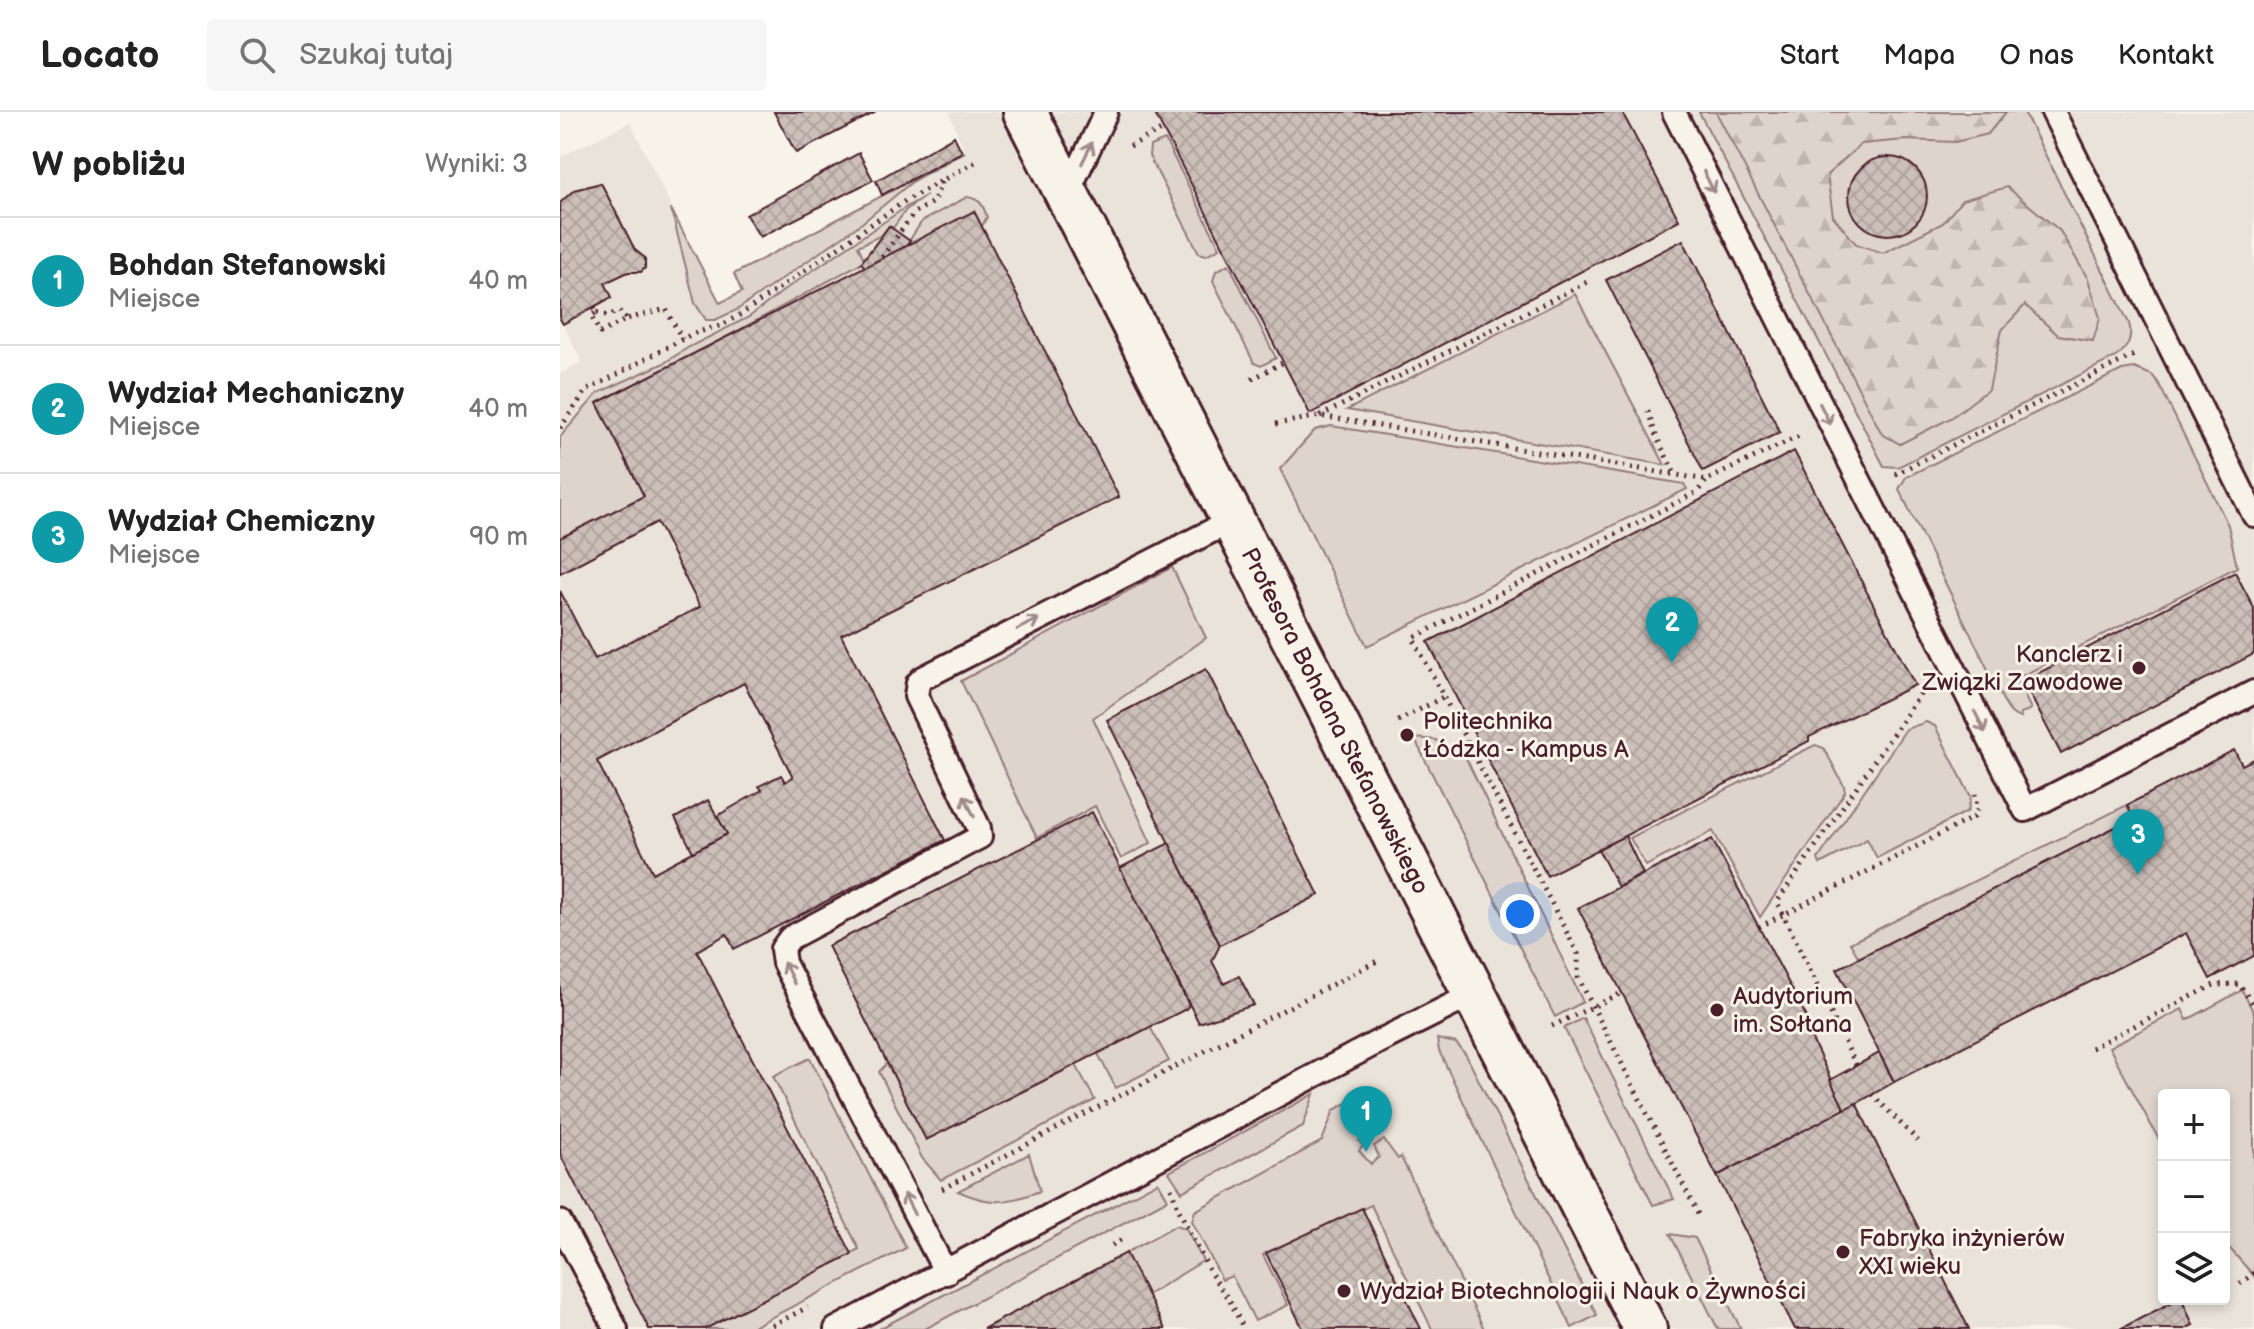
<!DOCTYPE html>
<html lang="pl">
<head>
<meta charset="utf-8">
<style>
  :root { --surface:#fff; --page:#f6f6f6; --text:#222; --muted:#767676; --line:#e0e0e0; --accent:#7c3aed }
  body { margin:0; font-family:"Balsamiq Sans",sans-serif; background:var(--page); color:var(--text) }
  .controls { position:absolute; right:24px; bottom:24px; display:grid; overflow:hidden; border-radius:8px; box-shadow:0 4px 12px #0003 }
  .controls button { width:72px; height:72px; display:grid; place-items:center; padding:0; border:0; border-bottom:2px solid var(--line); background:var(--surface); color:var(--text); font:40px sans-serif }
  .you { position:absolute; left:960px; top:802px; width:28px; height:28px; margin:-20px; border:6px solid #fff; border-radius:50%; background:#1a73e8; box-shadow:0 0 0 12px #1a73e833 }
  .badge { display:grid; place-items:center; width:52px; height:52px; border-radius:50%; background:var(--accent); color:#fff; font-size:26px; font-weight:700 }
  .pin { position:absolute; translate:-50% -66px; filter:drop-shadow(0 2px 4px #0008) }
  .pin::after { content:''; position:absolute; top:42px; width:28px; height:24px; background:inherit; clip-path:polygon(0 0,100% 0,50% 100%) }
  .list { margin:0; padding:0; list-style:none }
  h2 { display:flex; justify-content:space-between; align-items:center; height:104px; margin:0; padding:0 32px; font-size:34px }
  h2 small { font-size:26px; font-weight:400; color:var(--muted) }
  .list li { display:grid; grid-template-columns:52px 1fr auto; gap:24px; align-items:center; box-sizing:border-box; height:128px; padding:0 32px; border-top:2px solid var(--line) }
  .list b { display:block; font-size:30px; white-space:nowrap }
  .list p { margin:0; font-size:26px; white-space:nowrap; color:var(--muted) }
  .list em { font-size:26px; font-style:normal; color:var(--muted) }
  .icon { flex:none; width:44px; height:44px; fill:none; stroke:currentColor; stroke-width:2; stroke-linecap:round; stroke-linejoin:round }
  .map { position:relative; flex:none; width:1694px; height:1217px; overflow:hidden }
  header { display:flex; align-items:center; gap:48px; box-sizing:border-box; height:112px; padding:0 40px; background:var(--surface); border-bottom:2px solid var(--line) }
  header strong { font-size:38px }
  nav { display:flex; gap:44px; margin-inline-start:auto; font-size:28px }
  .search { width:560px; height:72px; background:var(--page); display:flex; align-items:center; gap:20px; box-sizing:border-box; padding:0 28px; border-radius:8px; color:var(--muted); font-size:30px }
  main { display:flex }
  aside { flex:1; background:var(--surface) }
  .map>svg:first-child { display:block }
  .built { fill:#eae3da; fill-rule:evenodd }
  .green { fill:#ded4cc; stroke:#947a7c; stroke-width:2 }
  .forest { fill:url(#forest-firs); stroke:#947a7c; stroke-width:2 }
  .building { fill:url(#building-cross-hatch); stroke:#4a1f2b; stroke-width:2; fill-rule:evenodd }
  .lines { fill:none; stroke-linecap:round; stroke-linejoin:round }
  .lane-casing { stroke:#4a1f2b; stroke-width:28 }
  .street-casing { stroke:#4a1f2b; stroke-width:48 }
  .path { stroke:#4a1f2b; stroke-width:5; stroke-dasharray:2 6; stroke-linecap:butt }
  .lane { stroke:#f7f3e8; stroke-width:22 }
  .street { stroke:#f7f3e8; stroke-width:42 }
  .oneway { stroke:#a0898a }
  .poi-dot { fill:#4a1f2b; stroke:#f7f3e8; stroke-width:3 }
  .labels { text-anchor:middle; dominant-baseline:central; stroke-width:6; stroke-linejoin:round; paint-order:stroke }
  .poi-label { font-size:24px; fill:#4a1f2b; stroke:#f7f3e8; text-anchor:start }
  .street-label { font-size:24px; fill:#4a1f2b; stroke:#f7f3e8 }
</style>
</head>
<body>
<header>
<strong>Locato</strong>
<div class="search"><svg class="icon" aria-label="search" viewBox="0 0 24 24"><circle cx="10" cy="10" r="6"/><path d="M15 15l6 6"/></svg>Szukaj tutaj</div>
<nav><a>Start</a><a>Mapa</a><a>O nas</a><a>Kontakt</a></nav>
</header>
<main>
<aside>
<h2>W pobliżu<small>Wyniki: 3</small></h2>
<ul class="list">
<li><span class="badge" style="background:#0f9aa8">1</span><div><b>Bohdan Stefanowski</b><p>Miejsce</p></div><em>40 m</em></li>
<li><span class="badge" style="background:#0f9aa8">2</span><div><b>Wydział Mechaniczny</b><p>Miejsce</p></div><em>40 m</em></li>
<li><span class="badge" style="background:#0f9aa8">3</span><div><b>Wydział Chemiczny</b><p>Miejsce</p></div><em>90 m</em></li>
</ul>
</aside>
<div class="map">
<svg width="1694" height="1217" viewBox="0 0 1694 1217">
  <defs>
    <pattern id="forest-firs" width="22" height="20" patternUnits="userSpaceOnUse" patternTransform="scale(2)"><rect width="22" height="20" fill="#ded4cc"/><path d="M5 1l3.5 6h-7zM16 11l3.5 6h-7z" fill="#c0b6af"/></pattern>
    <pattern id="building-cross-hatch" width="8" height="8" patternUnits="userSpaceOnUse" patternTransform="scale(2)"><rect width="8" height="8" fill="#ccbfb9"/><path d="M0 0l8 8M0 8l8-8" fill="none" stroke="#b1a49f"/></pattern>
  </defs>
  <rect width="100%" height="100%" fill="#f7f3e8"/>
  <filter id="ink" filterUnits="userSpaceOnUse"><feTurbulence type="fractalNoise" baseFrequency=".0125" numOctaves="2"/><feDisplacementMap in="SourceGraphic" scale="16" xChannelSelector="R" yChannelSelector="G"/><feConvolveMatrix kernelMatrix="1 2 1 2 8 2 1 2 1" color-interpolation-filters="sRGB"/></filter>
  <g filter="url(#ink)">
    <path class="built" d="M 389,0 L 1694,0 L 1694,1217 L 0,1217 L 0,262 L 22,250 L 0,207 L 0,45 L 70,10 L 159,192 L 182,180 L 174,162 L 405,40 ZM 1604,983 L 1664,983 L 1664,1187 L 1604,1187 Z"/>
    <g class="green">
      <path d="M 1139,0 L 1464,0 L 1569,211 C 1573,226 1567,238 1554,246 L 1338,355 L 1324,354 Z"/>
      <polygon points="605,28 660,136 646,143 639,141 589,44 590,34"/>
      <polygon points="405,40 353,69 302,111 177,198 155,208 146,208 135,191 111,97 160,191 182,180 174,162"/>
      <polygon points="367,83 346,98 333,116 329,114 322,123 298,134 304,147 301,151 174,221 37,291 84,384 0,426 0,325 38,281 104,251 129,235 189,205 227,176 346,95"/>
      <path d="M 407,85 C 421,87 423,93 427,105 L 422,114 L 346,134 L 362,109 Z"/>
      <polygon points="669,152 716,246 701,254 694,251 653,169 656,159"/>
      <polygon points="1015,182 1105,353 787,298"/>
      <path d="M 1574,256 L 1592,263 L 1598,270 L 1668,413 L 1677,455 L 1456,567 L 1471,597 L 1460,602 L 1461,606 C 1452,604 1448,598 1444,590 L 1339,377 L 1346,365 L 1562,258 Z"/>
      <polygon points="771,314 1124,372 1127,377 807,534 720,357 755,318"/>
      <polygon points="612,455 646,526 533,606 591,731 561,747 535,694 477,726 401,569"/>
      <polygon points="1366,610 1375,614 1411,685 1408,699 1317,746 1307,727 1260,752 1258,747 1346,617"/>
      <polygon points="854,626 876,628 905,644 1023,890 995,905"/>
      <polygon points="1255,633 1264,636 1284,674 1285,680 1200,805 1153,719 1086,754 1070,726"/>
      <polygon points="1567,693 1573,706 1299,846 1290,831"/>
      <polygon points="1682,878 1694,901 1694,1164 1664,1130 1664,983 1604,983 1604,1037 1549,935 1622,897 1627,908"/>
      <polygon points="1023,906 1114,1087 1093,1093 1004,916"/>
      <polygon points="590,915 609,949 556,976 538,942"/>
      <polygon points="877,927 896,931 906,943 1037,1203 1012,1216 879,939"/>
      <polygon points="250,946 346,1136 189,1217 145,1217 299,1137 213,964"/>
      <polygon points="327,951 366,1028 516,953 535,988 381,1068 362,1046 319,960"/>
      <polygon points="809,979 824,1019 822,1020 817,1012 814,1014 817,1019 814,1020 808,1014 799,1018 808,1028 806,1031 802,1027 799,1029 803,1034 799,1039 811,1052 819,1045 814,1034 824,1028 838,1047 841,1045 924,1217 872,1217 811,1093 703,1143 728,1193 695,1209 672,1164 662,1168 632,1109 635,1099 762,1029 774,998"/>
      <polygon points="754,982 743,1014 622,1080 609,1060"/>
      <path d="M 469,1042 L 480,1079 C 448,1091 431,1094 398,1079 Z"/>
      <polygon points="598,1070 608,1087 365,1217 319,1217"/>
      <polygon points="616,1113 626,1116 643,1149 587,1183 566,1141"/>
      <polygon points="1110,1122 1135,1126 1181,1217 1158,1217"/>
    </g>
    <polygon class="forest" points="1156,0 1446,0 1428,22 1395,30 1345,28 1301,32 1267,63 1273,104 1296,132 1323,141 1383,111 1402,88 1447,75 1500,119 1528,167 1540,206 1533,229 1498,223 1465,193 1442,218 1429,277 1391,306 1340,332 1322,322"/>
    <g class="building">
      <polygon points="214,0 316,0 236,41"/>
      <polygon points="594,0 1062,0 1119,108 750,302"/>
      <polygon points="394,24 402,40 322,83 316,69"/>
      <polygon points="299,41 313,68 200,125 186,103"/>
      <circle cx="1328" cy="84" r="39"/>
      <polygon points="41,71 75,138 85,146 85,156 81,160 68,160 45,171 52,185 3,212 0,207 0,91 14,78"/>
      <path d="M 414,99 L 559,385 L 281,523 L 385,728 L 174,837 L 167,822 L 137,839 L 292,1142 L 145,1217 L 89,1217 L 0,1042 L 0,479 L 35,547 L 140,495 L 97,410 L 0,461 L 0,426 L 84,384 L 37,291 ZM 184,571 L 233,665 L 225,670 L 221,663 L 199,674 L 202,678 L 157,704 L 167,722 L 93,761 L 37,649 Z"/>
      <polygon points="329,114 350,129 346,134 305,155 301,151"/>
      <polygon points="1123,128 1220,320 1143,359 1046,168"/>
      <polygon points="1234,339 1355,573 1249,625 1249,629 987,764 868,530"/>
      <polygon points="1675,460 1694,496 1694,542 1501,642 1463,569"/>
      <polygon points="646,557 759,783 660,833 547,608"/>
      <polygon points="1674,638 1682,653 1694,647 1694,844 1650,867 1626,821 1334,970 1277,857 1573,706 1567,693"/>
      <polygon points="148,688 167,722 133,740 115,706"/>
      <polygon points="532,700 629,893 626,897 366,1028 268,834"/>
      <polygon points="1065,724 1083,762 1058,775 1038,737"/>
      <polygon points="1152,727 1252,915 1248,919 1285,998 1157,1064 1018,796"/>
      <polygon points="609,731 660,833 652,849 664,872 679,864 694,893 639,911 560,756"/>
      <polygon points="1319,941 1334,970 1285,998 1270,968"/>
      <polygon points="1296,991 1409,1217 1235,1217 1157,1064"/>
      <polygon points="802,1096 861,1217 743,1217 706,1141"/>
      <polygon points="566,1141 605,1217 423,1217"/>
      <polygon points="1618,1187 1622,1187 1633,1213 1625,1217 1560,1217"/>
    </g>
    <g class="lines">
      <g class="lane-casing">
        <g id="lane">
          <polyline points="1114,0 1465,698 1694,580"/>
          <polyline points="1493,0 1694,403"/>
          <polyline points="507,82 546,0"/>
          <polyline points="0,1110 56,1217"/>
          <polyline points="386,1161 224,851 222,837 230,826 420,725 419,716 356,584 358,571 363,566 673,408"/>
          <polyline points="276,1217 816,931 914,882"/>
        </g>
      </g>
      <g class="street-casing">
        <polyline id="street" points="465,0 1085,1217"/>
      </g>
      <g class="path">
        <polyline points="570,34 603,17"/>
        <polyline points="322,145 354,101 373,90 382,70"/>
        <polyline points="34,195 37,200 31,204 40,221 67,207 106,197 122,227"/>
        <polyline points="37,200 48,204 59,199 67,207"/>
        <polyline points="692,267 722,251"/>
        <polyline points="1088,299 1096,324 1116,364"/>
        <polyline points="760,304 1027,170"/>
        <polyline points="716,312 760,304 1147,368 1239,324"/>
        <polyline points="0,316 26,279 132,222 162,213 183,201 345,89 417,49"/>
        <polyline points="1335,362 1576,242"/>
        <polyline points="838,609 885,584"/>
        <polyline points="1199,815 1414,705 1418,696 1415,682"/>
        <polyline points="992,914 1062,881"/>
        <polyline points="1531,936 1654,873 1679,872 1694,894"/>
        <polyline points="1296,953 1217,790 1364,577"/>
        <polyline points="1312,982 1358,1029"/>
        <polyline points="611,1076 619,1098 651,1162 671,1191 684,1217"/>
        <polyline points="382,1077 817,849"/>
        <polyline points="1138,1102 1018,865 1018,842 853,526 1137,380 1147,368"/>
        <polyline points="552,1133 564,1126"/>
        <polyline points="1680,1172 1694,1161"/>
        <polyline points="205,1217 248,1195"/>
      </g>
      <use href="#lane" class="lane"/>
      <use href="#street" class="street"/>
    </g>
    <defs><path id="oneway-shaft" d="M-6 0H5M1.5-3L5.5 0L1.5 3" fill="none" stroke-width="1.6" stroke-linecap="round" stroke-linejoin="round" transform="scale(2)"/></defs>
    <g class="oneway">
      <use href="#oneway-shaft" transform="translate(527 41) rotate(-64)"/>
      <use href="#oneway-shaft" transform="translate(1149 70) rotate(64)"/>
      <use href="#oneway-shaft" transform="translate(1265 302) rotate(63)"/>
      <use href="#oneway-shaft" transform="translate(468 512) rotate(-27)"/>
      <use href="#oneway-shaft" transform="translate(1420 610) rotate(63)"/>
      <use href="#oneway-shaft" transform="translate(409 694) rotate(-116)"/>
      <use href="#oneway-shaft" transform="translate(229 861) rotate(-116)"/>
      <use href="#oneway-shaft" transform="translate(349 1092) rotate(-117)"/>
    </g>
  </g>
  <g class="poi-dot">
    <circle cx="1579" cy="556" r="8"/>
    <circle cx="847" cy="623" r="8"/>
    <circle cx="1157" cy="898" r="8"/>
    <circle cx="1283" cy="1140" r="8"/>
    <circle cx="784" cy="1179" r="8"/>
  </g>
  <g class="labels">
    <g class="poi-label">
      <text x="1563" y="542" text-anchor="end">Kanclerz i<tspan x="1563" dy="28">Związki Zawodowe</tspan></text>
      <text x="863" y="609">Politechnika<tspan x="863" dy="28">Łódzka - Kampus A</tspan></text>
      <text x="1173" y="884">Audytorium<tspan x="1173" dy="28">im. Sołtana</tspan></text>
      <text x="1299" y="1126">Fabryka inżynierów<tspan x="1299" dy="28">XXI wieku</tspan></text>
      <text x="800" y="1179">Wydział Biotechnologii i Nauk o Żywności</text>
    </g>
    <g class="street-label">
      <text transform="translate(775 609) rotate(63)">Profesora Bohdana Stefanowskiego</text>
    </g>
  </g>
</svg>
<div class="controls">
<button>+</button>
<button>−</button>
<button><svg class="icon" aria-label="layers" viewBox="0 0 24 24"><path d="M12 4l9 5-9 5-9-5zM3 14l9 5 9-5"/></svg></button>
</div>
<div class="you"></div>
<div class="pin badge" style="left:806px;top:1040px;background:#0f9aa8">1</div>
<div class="pin badge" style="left:1112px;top:551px;background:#0f9aa8">2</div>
<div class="pin badge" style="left:1578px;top:763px;background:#0f9aa8">3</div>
</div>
</main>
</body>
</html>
